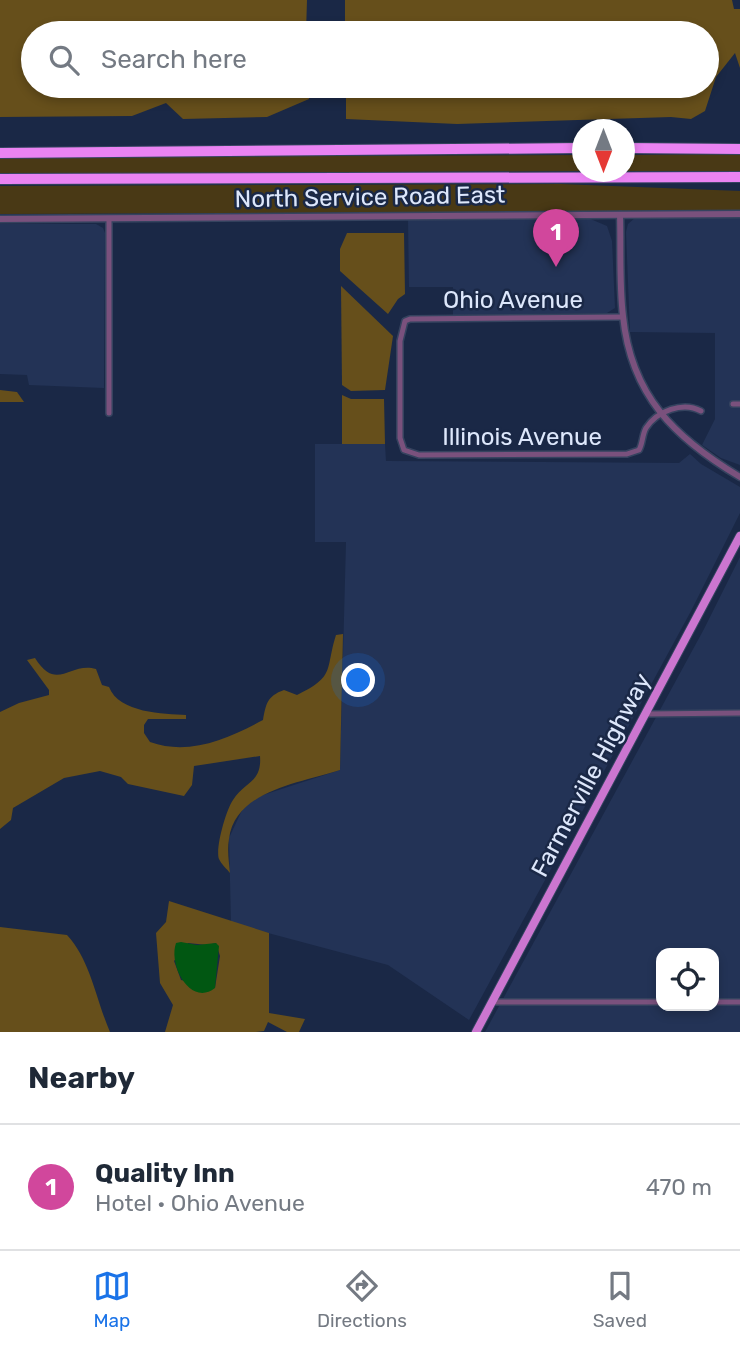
<!DOCTYPE html>
<html lang="en">
<head>
<meta charset="utf-8">
<style>
  :root { --surface:#fff; --page:#f2f2f3; --text:#1f2937; --muted:#747a83; --line:#e0e1e3; --accent:#1a73e8 }
  body { margin:0; font-family:Rubik,sans-serif; background:var(--page); color:var(--text) }
  .controls { position:absolute; right:21px; bottom:21px; display:grid; overflow:hidden; border-radius:14px; box-shadow:0 4px 10px #0003 }
  .controls button { width:63px; height:63px; display:grid; place-items:center; padding:0; border:0; border-bottom:2px solid var(--line); background:var(--surface); color:var(--text); font:35px sans-serif }
  .compass { position:absolute; left:572px; top:119px; width:63px; height:63px; border-radius:50%; background:var(--surface); box-shadow:0 4px 10px #0003; rotate:180deg }
  .you { position:absolute; left:359px; top:681px; width:24px; height:24px; margin:-18px; border:5px solid #fff; border-radius:50%; background:#1a73e8; box-shadow:0 0 0 10px #1a73e833 }
  .badge { display:grid; place-items:center; width:46px; height:46px; border-radius:50%; background:var(--accent); color:#fff; font-size:23px; font-weight:700 }
  .pin { position:absolute; translate:-50% -58px; filter:drop-shadow(0 2px 4px #0008) }
  .pin::after { content:''; position:absolute; top:37px; width:24px; height:21px; background:inherit; clip-path:polygon(0 0,100% 0,50% 100%) }
  .list { margin:0; padding:0; list-style:none }
  h2 { display:flex; justify-content:space-between; align-items:center; height:91px; margin:0; padding:0 28px; font-size:30px }
  h2 small { font-size:23px; font-weight:400; color:var(--muted) }
  .list li { display:grid; grid-template-columns:46px 1fr auto; gap:21px; align-items:center; box-sizing:border-box; height:126px; padding:0 28px; border-top:2px solid var(--line) }
  .list b { display:block; font-size:26px; white-space:nowrap }
  .list p { margin:0; font-size:23px; white-space:nowrap; color:var(--muted) }
  .list em { font-size:23px; font-style:normal; color:var(--muted) }
  .icon { flex:none; width:38px; height:38px; fill:none; stroke:currentColor; stroke-width:2; stroke-linecap:round; stroke-linejoin:round }
  .map { position:relative; flex:none; width:740px; height:1032px; overflow:hidden }
  .search { position:absolute; background:var(--surface); box-shadow:0 4px 10px #0003; left:21px; right:21px; top:21px; height:77px; display:flex; align-items:center; gap:18px; box-sizing:border-box; padding:0 24px; border-radius:38px; color:var(--muted); font-size:26px }
  .sheet { height:217px; background:var(--surface) }
  nav { display:flex; justify-content:space-around; align-items:center; box-sizing:border-box; height:98px; border-top:2px solid var(--line); background:var(--surface); font-size:19px; color:var(--muted) }
  nav a { display:grid; justify-items:center; gap:4px }
  nav .on { color:var(--accent) }
  .map>svg:first-child { display:block }
  .built { fill:#233356; fill-rule:evenodd }
  .green { fill:#493915 }
  .forest { fill:#664f1b; fill-rule:evenodd }
  .water { fill:#015712 }
  .lines { fill:none; stroke-linecap:round; stroke-linejoin:round }
  .minor-casing { stroke:#35435f; stroke-width:8 }
  .tertiary-casing { stroke:#35435f; stroke-width:9 }
  .primary-casing { stroke:#35435f; stroke-width:10 }
  .motorway-casing { stroke:#35435f; stroke-width:12 }
  .minor { stroke:#7a517d; stroke-width:5 }
  .tertiary { stroke:#7a517d; stroke-width:6 }
  .primary { stroke:#cb76d0; stroke-width:8 }
  .motorway { stroke:#ea83f2; stroke-width:10 }
  .labels { text-anchor:middle; dominant-baseline:central; stroke-width:5; stroke-linejoin:round; paint-order:stroke }
  .street-label { font-size:24px; fill:#dde7fb; stroke:#1a2846 }
</style>
</head>
<body>
<div class="map">
<svg width="740" height="1032" viewBox="0 0 740 1032">
  <rect width="100%" height="100%" fill="#1a2846"/>
  <g class="built">
    <polygon points="740,217 740,465 721,458 702,445 715,419 715,333 630,332 626,232 628,224 635,218"/>
    <polygon points="588,218 607,226 612,241 615,308 607,313 453,315 453,287 409,287 408,219"/>
    <polygon points="0,224 96,224 103,228 105,233 104,388 29,385 27,375 0,374"/>
    <polygon points="315,444 385,444 386,461 679,463 690,454 701,464 740,487 740,513 691,611 469,1020 388,965 231,923 229,838 243,808 257,797 340,770 346,542 315,542"/>
    <path d="M 740,557 L 740,1032 L 485,1032 L 704,629 ZM 661,953 L 714,953 L 714,1006 L 661,1006 Z"/>
  </g>
  <g class="green">
    <polygon points="740,154 740,171 625,171 625,155"/>
    <polygon points="582,155 582,171 0,174 0,157"/>
    <polygon points="561,184 740,191 740,211 0,214 0,186"/>
  </g>
  <g class="forest">
    <polygon points="0,0 307,0 306,33 33,33 33,86 308,86 309,99 267,117 183,119 166,103 132,116 0,117"/>
    <polygon points="345,0 732,0 734,9 740,9 740,68 735,53 716,77 705,111 691,119 671,117 457,124 346,119 346,86 707,86 707,33 345,33"/>
    <polygon points="347,233 404,233 405,294 398,299 388,314 340,271 340,249"/>
    <polygon points="341,286 393,336 385,390 351,391 342,385"/>
    <polygon points="0,390 17,392 24,402 0,402"/>
    <polygon points="342,395 351,399 384,399 385,444 342,444"/>
    <path d="M 343,634 L 340,770 C 301,783 235,790 229,839 C 227,850 229,862 230,873 C 227,869 221,864 219,859 C 215,849 226,810 233,800 C 245,781 262,783 260,756 L 194,766 L 192,785 L 184,796 L 128,784 L 121,777 L 100,771 L 64,778 L 13,808 L 11,820 L 0,829 L 0,712 L 19,703 L 49,695 L 49,690 L 27,660 L 35,658 C 57,693 70,661 96,669 L 102,685 L 109,687 C 119,713 164,714 186,715 L 186,719 L 148,719 L 144,725 L 144,733 L 150,742 C 189,756 227,739 263,720 C 266,704 267,696 284,690 L 297,695 C 336,676 325,670 336,635 Z"/>
    <path d="M 169,901 L 269,933 L 269,1013 L 305,1019 L 299,1032 L 287,1032 L 268,1022 L 264,1031 L 256,1032 L 165,1032 L 173,1005 L 160,983 L 156,933 L 166,922 ZM 188,943 L 207,945 L 216,943 L 220,956 L 215,988 L 181,980 L 174,961 Z"/>
    <path d="M 0,927 L 67,935 C 91,961 96,1000 110,1032 L 0,1032 Z"/>
  </g>
  <path class="water" d="M 181,942 L 197,945 L 216,943 L 219,946 L 215,988 C 191,1007 168,966 176,943 Z"/>
  <g class="lines">
    <g class="minor-casing">
      <g id="minor">
        <path d="M 623,317 L 410,319 L 405,321 L 400,341 L 400,438 L 404,450 L 419,455 L 627,454 L 639,450 C 643,443 642,435 646,428 C 657,411 683,401 701,411"/>
        <polyline points="733,404 740,404"/>
        <polyline points="109,413 109,219"/>
        <polyline points="646,714 740,713"/>
        <polyline points="492,1002 661,1002"/>
        <polyline points="714,1002 740,1002"/>
      </g>
    </g>
    <g class="tertiary-casing">
      <g id="tertiary">
        <path d="M 620,215 C 621,248 619,283 623,316 C 631,396 675,438 740,477"/>
        <polyline points="0,219 740,214"/>
      </g>
    </g>
    <g class="primary-casing">
      <polyline id="primary" points="476,1032 740,536"/>
    </g>
    <g class="motorway-casing">
      <g id="motorway">
        <polyline points="624,148 740,149"/>
        <polyline points="0,153 582,148"/>
        <polyline points="0,179 740,177"/>
      </g>
    </g>
    <use href="#minor" class="minor"/>
    <use href="#tertiary" class="tertiary"/>
    <use href="#primary" class="primary"/>
    <use href="#motorway" class="motorway"/>
  </g>
  <g class="labels">
    <g class="street-label">
      <text transform="translate(370 197) rotate(-1)">North Service Road East</text>
      <text x="513" y="300">Ohio Avenue</text>
      <text x="522" y="437">Illinois Avenue</text>
      <text transform="translate(591 775) rotate(-62)">Farmerville Highway</text>
    </g>
  </g>
</svg>
<div class="controls">
<button><svg class="icon" aria-label="locate" viewBox="0 0 24 24"><circle cx="12" cy="12" r="6"/><path d="M12 2v4M12 18v4M2 12h4M18 12h4"/></svg></button>
</div>
<svg class="compass" viewBox="-18 -18 36 36"><path d="M0-13l5 13h-10z" fill="#e53935"/><path d="M0 13l5-13h-10z" fill="#747a83"/></svg>
<div class="you"></div>
<div class="pin badge" style="left:556px;top:267px;background:#d1479c">1</div>
<div class="search"><svg class="icon" aria-label="search" viewBox="0 0 24 24"><circle cx="10" cy="10" r="6"/><path d="M15 15l6 6"/></svg>Search here</div>
</div>
<section class="sheet">
<h2>Nearby<small></small></h2>
<ul class="list">
<li><span class="badge" style="background:#d1479c">1</span><div><b>Quality Inn</b><p>Hotel · Ohio Avenue</p></div><em>470 m</em></li>
</ul>
</section>
<nav>
<a class="on"><svg class="icon" aria-label="map" viewBox="0 0 24 24"><path d="M3 6l6-2 6 2 6-2v14l-6 2-6-2-6 2zM9 4v14M15 6v14"/></svg>Map</a>
<a><svg class="icon" aria-label="directions" viewBox="0 0 24 24"><path d="M12 3l9 9-9 9-9-9zM9 14v-3h6M13 9l2 2-2 2"/></svg>Directions</a>
<a><svg class="icon" aria-label="saved" viewBox="0 0 24 24"><path d="M7 4h10v16l-5-4-5 4z"/></svg>Saved</a>
</nav>
</body>
</html>
